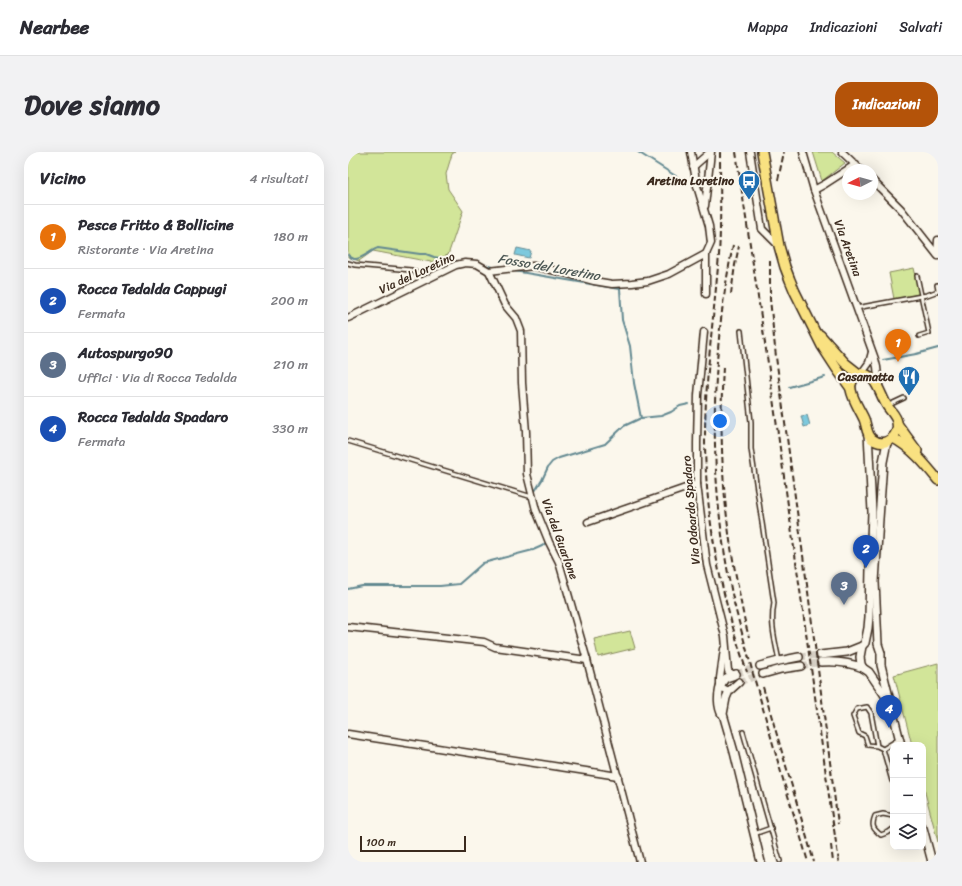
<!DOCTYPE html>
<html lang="it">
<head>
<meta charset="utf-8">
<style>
  :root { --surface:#fff; --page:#f2f2f3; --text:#2b2b33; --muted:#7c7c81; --line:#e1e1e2; --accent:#b45309 }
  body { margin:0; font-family:Sriracha,sans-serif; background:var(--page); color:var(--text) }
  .controls { position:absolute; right:12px; bottom:12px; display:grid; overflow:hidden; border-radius:8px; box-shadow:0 4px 16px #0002 }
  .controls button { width:36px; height:36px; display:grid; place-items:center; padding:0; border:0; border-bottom:1px solid var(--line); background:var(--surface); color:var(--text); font:20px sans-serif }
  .compass { position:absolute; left:494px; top:12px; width:36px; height:36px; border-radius:50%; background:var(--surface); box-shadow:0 4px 16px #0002; rotate:264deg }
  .scale { position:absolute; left:12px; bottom:10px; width:106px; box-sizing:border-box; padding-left:4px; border:2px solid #3b2a1e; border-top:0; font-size:11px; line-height:14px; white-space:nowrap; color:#3b2a1e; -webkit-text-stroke:3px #fbf7ec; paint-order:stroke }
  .you { position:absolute; left:372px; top:269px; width:14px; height:14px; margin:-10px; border:3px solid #fff; border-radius:50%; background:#1a73e8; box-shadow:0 0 0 6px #1a73e833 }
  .badge { display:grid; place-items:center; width:26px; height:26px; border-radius:50%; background:var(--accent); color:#fff; font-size:13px; font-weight:700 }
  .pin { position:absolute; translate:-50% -33px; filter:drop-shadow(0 1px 2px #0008) }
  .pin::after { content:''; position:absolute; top:21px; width:14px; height:12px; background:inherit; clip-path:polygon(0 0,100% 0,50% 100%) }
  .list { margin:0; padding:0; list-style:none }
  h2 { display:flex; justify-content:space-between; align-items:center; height:52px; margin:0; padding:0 16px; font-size:17px }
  h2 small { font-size:13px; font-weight:400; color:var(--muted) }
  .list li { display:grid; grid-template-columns:26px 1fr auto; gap:12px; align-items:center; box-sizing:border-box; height:64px; padding:0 16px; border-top:1px solid var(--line) }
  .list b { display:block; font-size:15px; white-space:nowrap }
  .list p { margin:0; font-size:13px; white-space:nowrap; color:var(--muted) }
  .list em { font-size:13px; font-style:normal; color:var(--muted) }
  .icon { flex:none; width:22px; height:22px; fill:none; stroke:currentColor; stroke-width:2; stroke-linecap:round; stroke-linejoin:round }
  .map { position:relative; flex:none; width:590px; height:710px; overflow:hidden; border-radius:16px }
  header { display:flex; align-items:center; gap:24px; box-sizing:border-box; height:56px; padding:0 20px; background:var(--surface); border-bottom:1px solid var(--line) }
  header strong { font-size:19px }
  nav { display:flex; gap:22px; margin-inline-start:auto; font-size:14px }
  .intro { display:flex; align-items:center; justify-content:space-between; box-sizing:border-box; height:96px; padding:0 24px }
  h1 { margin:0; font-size:28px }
  .button { padding:10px 18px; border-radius:16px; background:var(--accent); color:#fff; font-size:14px; font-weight:700 }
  main { display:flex; gap:24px; padding:0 24px }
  aside { flex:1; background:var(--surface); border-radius:16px; box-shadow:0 4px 16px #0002 }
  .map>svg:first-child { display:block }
  .green { fill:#d2e599; stroke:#86885c }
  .water { fill:#7dc9dd; stroke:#638991 }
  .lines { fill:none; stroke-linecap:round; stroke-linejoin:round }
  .stream { stroke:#638991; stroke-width:2 }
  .tertiary-tunnel { stroke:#d5cec3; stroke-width:7; stroke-dasharray:7 3.5; stroke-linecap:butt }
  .service-casing { stroke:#3b2a1e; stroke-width:6 }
  .minor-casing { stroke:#3b2a1e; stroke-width:9 }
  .tertiary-casing { stroke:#3b2a1e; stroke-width:10 }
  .primary-casing { stroke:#3b2a1e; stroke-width:12 }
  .service { stroke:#fbf7ec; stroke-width:3 }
  .minor { stroke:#fbf7ec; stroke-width:6 }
  .tertiary { stroke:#fbf7ec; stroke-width:7 }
  .primary { stroke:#f9e181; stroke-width:9 }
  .rail { stroke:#3b2a1e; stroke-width:2; stroke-dasharray:6 3; stroke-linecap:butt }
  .labels { text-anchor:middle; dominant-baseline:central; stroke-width:4; stroke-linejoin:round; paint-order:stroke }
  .poi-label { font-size:12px; font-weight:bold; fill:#3b2a1e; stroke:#fbf7ec; text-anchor:end }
  .street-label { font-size:12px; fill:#3b2a1e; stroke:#fbf7ec }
  .water-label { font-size:13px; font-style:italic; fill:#4f5a57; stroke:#fbf7ec }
</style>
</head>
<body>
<header>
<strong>Nearbee</strong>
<nav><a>Mappa</a><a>Indicazioni</a><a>Salvati</a></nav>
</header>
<div class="intro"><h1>Dove siamo</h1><a class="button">Indicazioni</a></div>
<main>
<aside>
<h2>Vicino<small>4 risultati</small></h2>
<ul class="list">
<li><span class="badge" style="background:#e8710a">1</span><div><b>Pesce Fritto &amp; Bollicine</b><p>Ristorante · Via Aretina</p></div><em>180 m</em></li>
<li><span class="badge" style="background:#1a4fb4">2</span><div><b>Rocca Tedalda Cappugi</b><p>Fermata</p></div><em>200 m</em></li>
<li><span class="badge" style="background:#5c6f8a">3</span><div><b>Autospurgo90</b><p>Uffici · Via di Rocca Tedalda</p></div><em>210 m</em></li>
<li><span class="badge" style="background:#1a4fb4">4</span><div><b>Rocca Tedalda Spadaro</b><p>Fermata</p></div><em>330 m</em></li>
</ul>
</aside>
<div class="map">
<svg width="590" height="710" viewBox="0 0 590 710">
  <rect width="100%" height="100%" fill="#fbf7ec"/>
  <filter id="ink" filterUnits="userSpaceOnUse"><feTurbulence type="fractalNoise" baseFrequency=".025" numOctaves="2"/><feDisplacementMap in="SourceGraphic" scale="8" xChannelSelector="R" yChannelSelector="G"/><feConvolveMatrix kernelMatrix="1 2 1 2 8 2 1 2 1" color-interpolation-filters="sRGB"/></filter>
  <g filter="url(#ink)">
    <g class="green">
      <polygon points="0,0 107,0 104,2 98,22 100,37 115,59 100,103 83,110 25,99 11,109 0,105"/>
      <polygon points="465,0 484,0 497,11 474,29"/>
      <polygon points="566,116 572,142 546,147 541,121"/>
      <polygon points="282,479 287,496 250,505 246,487"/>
      <polygon points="590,511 590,690 575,633 575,593 564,593 546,523"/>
    </g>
    <g class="water">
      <polygon points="169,96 183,99 181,106 167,103"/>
      <polygon points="459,263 462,273 456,275 453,264"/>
    </g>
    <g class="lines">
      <g class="stream">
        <polyline points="290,0 337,30"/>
        <path d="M 0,103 C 1,104 4,106 6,107 C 13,108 23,98 30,96 L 72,102 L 78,102 L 86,105 L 114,110"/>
        <polyline points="136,113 150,116"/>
        <polyline points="166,119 272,137 274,168 282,194 286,231 293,266"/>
        <polyline points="535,208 568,202 590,196"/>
        <polyline points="441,235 477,225"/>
        <polyline points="187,342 187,339 194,328 200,315 204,310 211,306 257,292 276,274 293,266 313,264 323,260 332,254 341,252"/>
        <polyline points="0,437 14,434 92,434 111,432 135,411 185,398 194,394 200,389"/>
      </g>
      <g class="tertiary-tunnel">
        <polyline points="451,505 472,503"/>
        <polyline points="453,514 473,510"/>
        <polyline points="388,522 412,514"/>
        <polyline points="391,530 415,522"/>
      </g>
      <g class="service-casing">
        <g id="service">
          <polyline points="0,111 7,113 63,118 67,120 74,130"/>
          <polyline points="569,124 581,181 571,184"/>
          <polyline points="590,133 589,133 590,138"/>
          <polyline points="508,156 579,143 590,139"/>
          <path d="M 393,179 L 403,270 L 403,297 L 426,451 C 422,472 427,488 431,509"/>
          <polyline points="541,253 556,246"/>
          <polyline points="0,289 184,345"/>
          <polyline points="395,580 432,709"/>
          <polyline points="529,594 520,593 517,584 511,581 505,564 509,557 519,555 523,561 529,594 535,597"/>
          <polyline points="545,629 544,629 535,597 551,587"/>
          <path d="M 545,664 L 535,662 L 527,664 C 523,674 525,677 533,683 L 541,680 L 545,677"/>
          <polyline points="406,682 423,676"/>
        </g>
      </g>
      <g class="minor-casing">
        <g id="minor">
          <polyline points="402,0 414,77 431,94"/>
          <polyline points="455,0 466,38 527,207 529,215 531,234"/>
          <polyline points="494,0 513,18"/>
          <polyline points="345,15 362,0"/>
          <polyline points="524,28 553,57 590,104"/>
          <polyline points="466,38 477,32 508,12"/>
          <polyline points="357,54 363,0"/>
          <polyline points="358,102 358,142"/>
          <polyline points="589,102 590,88"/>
          <polyline points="141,119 157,153 168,166 173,179 174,231 178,280 179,322 188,358 201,390 211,410 239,508 292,710"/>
          <polyline points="0,166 108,113 117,111 129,112 141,119 185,114 213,120 246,129 264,132 284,131 300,129 321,122 358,102 363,91 361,74 349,34 343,0"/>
          <polyline points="356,180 350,243 349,291 349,332 359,413 377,484 380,519 384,522 388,522"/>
          <polyline points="513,222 521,211 524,200"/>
          <polyline points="240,370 349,332"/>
          <polyline points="0,475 136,490 147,495 239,508"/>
          <polyline points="376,497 372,526 372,535 381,539"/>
          <polyline points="0,582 270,624"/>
        </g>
      </g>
      <g class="tertiary-casing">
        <g id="tertiary">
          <polyline points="520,281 524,360 522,416 521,465 520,476 517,491 514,494 512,505 513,512 515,516 521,520 540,548"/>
          <polyline points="539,290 535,310 531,367 527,430 530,492 533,501 533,513 553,593"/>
          <polyline points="472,503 499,500 514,494"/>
          <path d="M 473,510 C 488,509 501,510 515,516"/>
          <polyline points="412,514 431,509 451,505"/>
          <polyline points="415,522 433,517 453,514"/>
          <polyline points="391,530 381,539 378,546 375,562 386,600 413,710"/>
          <path d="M 373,561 C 369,551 369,534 378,526 C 381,525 385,524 388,522"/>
          <polyline points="575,676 584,710"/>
        </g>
      </g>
      <g class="primary-casing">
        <g id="primary">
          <polyline points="414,0 431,94 437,115 442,128 447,140 474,194 489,217 502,235"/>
          <polyline points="472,183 497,211 511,222"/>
          <path d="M 511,222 C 527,219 532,242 538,252 C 541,258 548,263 549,270 C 552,284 537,297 524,287 C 518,282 519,274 516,267 C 511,255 492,231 511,222 Z"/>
          <polyline points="550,273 569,299"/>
          <path d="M 545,286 C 563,295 577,312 590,328"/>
        </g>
      </g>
      <use href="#service" class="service"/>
      <use href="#minor" class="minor"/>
      <use href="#tertiary" class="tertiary"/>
      <use href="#primary" class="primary"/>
      <g class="rail">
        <path d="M 372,0 C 372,34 373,69 371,103 C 366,164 357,225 357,286 C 357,366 373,445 399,520"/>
        <polyline points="388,0 420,211 483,658 491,710"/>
        <polyline points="430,28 436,0"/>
        <path d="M 385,93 C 361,211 360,334 386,451 C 392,475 399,498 405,522 C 416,559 426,597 437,634 C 445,660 453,685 460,710"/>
        <polyline points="422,108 422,147 428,205 460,440 490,672"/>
        <polyline points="383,142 387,113 391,94"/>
        <path d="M 375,215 C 371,289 375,362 390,434 C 393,451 396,468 401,485"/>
        <polyline points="415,535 466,710"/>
        <polyline points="483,693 485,710"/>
      </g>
    </g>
  </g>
  <defs>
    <g id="bus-pin" transform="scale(1.15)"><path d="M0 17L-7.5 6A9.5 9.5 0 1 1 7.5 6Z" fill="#1f6fb2" stroke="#fbf7ec"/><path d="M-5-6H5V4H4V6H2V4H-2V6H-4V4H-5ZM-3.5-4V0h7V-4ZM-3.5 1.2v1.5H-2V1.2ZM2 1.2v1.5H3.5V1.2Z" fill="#fff"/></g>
    <g id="restaurant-pin" transform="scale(1.15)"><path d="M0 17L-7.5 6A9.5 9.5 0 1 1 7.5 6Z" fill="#1f6fb2" stroke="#fbf7ec"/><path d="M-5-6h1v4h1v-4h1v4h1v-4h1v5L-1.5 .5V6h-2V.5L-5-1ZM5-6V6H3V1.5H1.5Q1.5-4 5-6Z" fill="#fff"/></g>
  </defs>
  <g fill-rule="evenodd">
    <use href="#bus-pin" x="401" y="29"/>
    <use href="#restaurant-pin" x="561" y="225"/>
  </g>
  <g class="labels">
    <g class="poi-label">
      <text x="386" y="29">Aretina Loretino</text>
      <text x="546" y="225">Casamatta</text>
    </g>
    <g class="street-label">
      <text transform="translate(500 96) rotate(70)">Via Aretina</text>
      <text transform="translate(69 121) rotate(-25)">Via del Loretino</text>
      <text transform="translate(343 358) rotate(-95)">Via Odoardo Spadaro</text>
      <text transform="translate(212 387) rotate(70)">Via del Guarlone</text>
    </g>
    <g class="water-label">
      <text transform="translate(201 115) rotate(10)">Fosso del Loretino</text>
    </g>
  </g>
</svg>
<div class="controls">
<button>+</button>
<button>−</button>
<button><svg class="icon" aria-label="layers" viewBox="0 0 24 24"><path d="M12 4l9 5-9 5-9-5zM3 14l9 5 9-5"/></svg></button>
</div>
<svg class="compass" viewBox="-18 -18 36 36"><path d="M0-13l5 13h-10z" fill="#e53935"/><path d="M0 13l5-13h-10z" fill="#7c7c81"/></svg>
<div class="scale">100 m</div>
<div class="you"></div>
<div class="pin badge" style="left:550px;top:210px;background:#e8710a">1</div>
<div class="pin badge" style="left:518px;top:416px;background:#1a4fb4">2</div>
<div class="pin badge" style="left:496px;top:453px;background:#5c6f8a">3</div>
<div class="pin badge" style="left:541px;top:576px;background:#1a4fb4">4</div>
</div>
</main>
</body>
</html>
